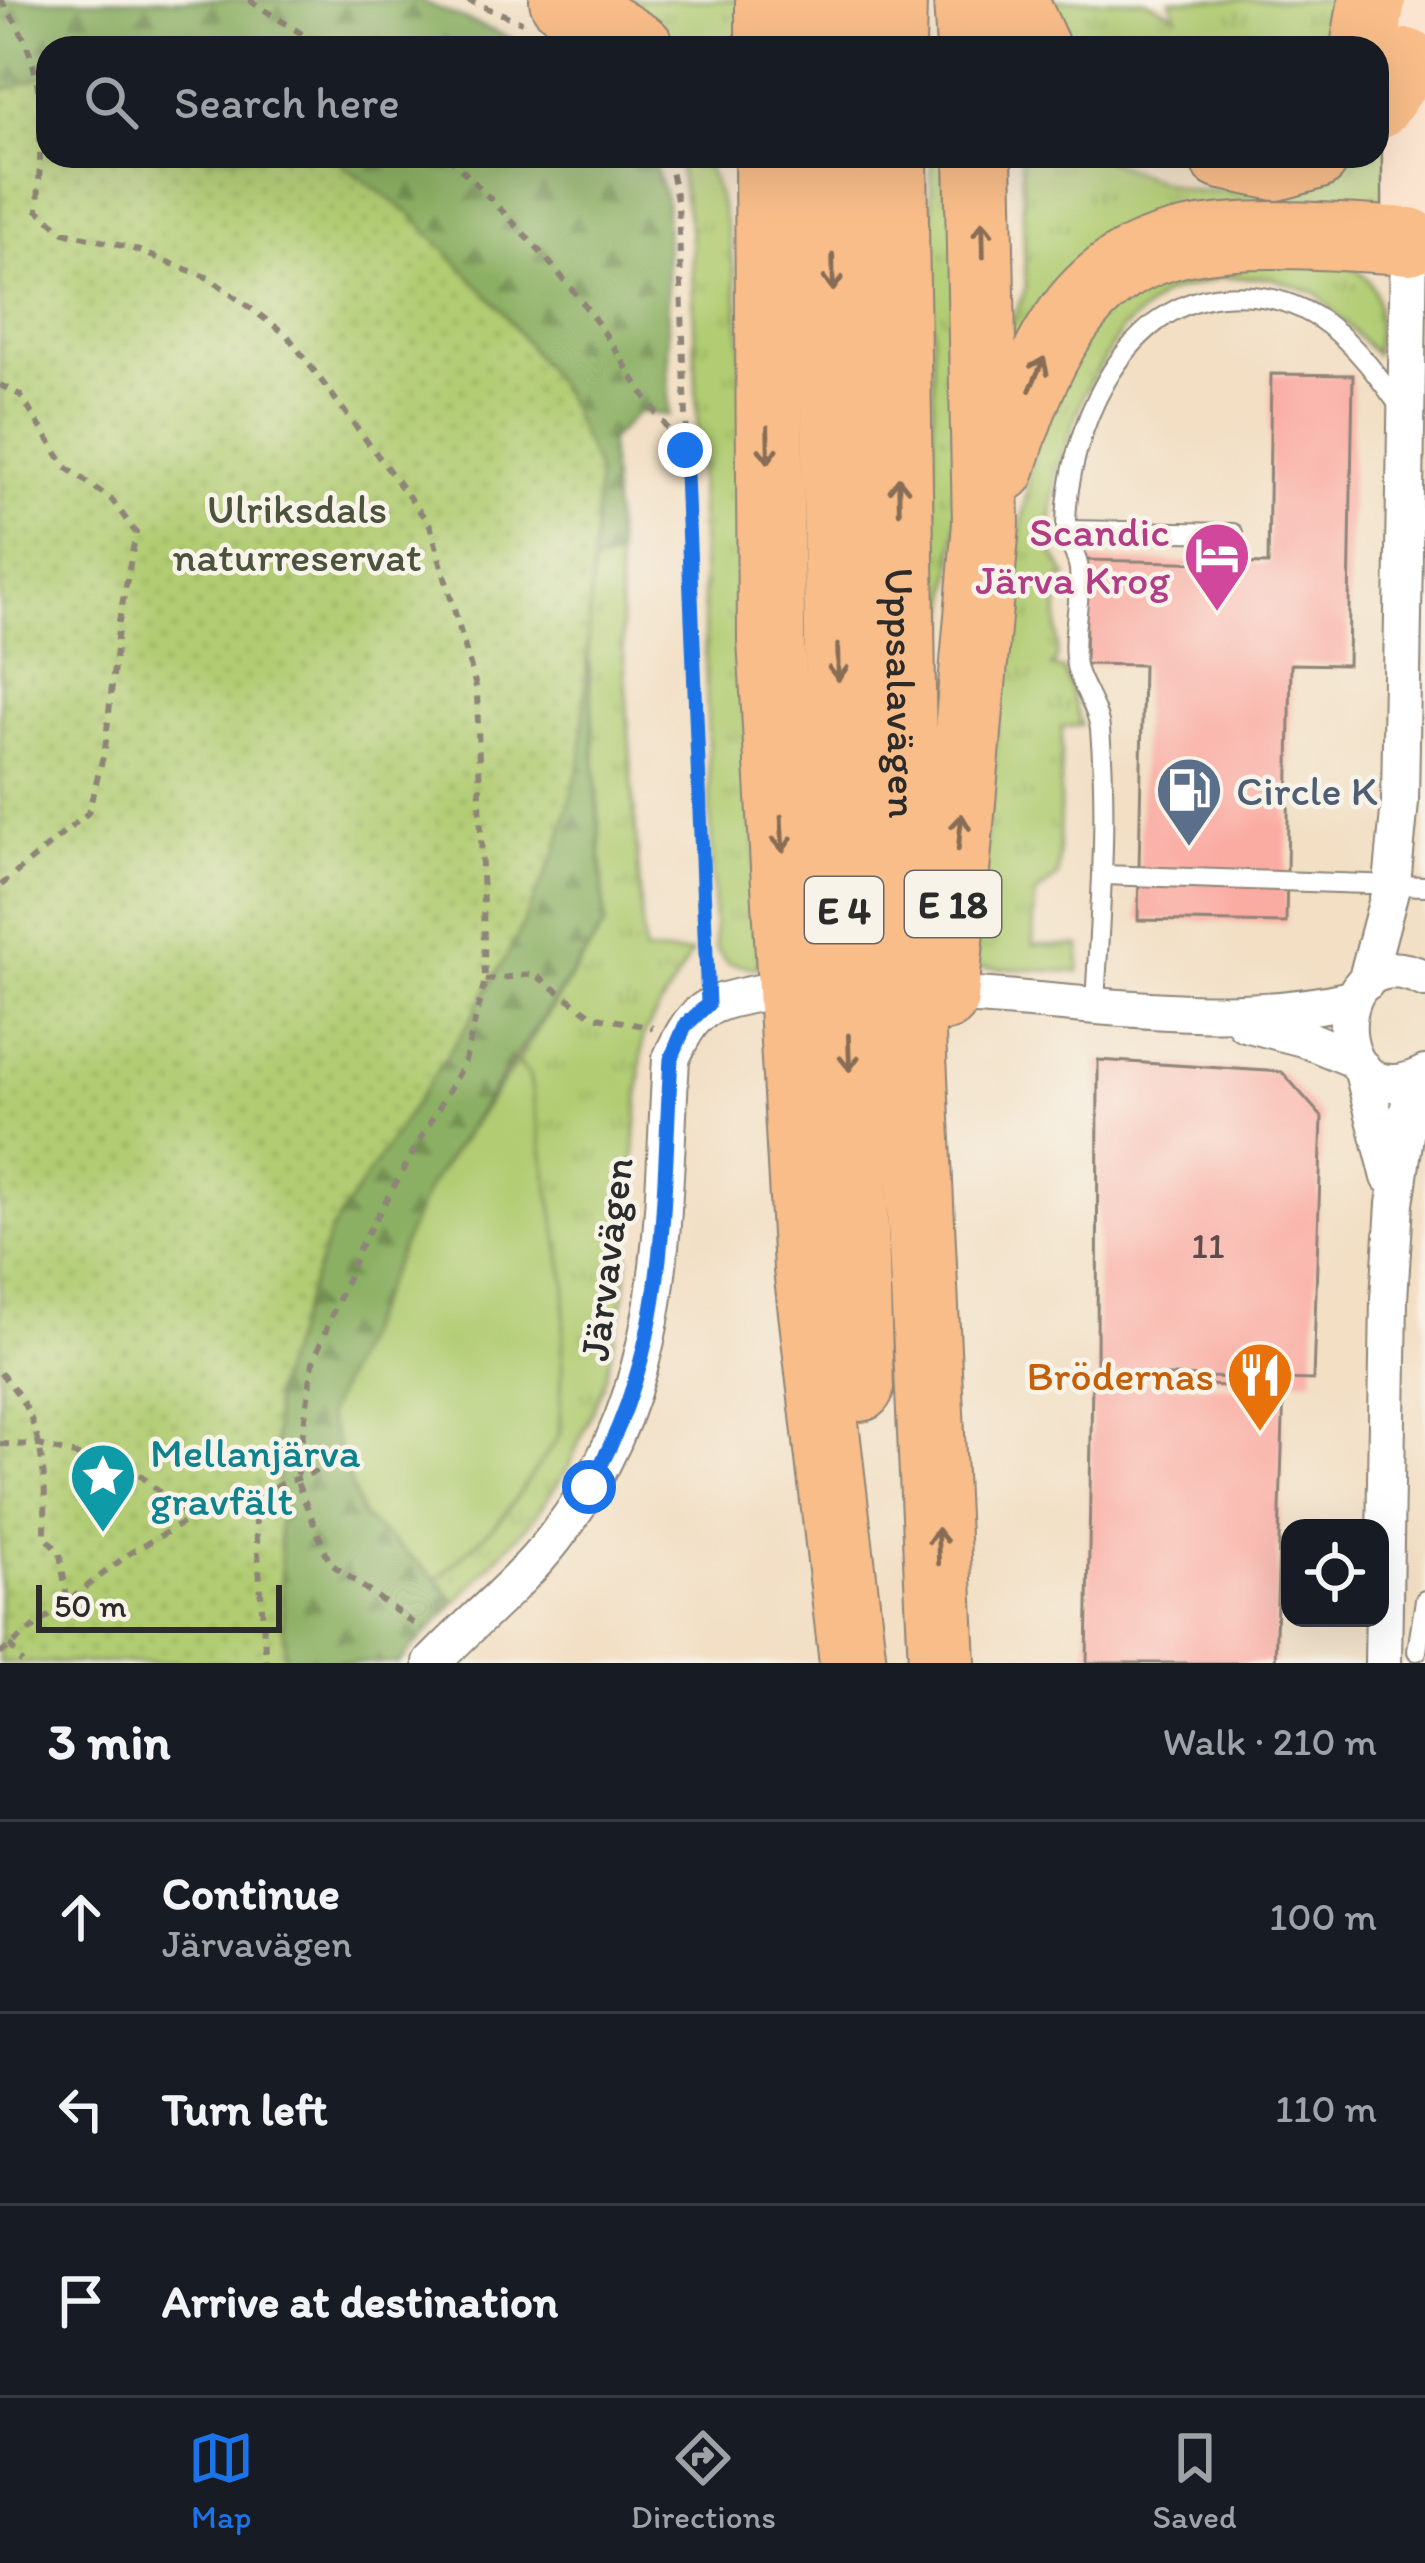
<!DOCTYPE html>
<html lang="en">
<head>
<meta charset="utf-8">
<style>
  :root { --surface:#171b24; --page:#20242c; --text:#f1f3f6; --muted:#9ea1a6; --line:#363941; --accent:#1a73e8 }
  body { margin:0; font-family:Itim,sans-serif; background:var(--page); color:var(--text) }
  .controls { position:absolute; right:36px; bottom:36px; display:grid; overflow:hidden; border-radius:24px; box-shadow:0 12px 48px #0002 }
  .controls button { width:108px; height:108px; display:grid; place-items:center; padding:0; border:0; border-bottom:3px solid var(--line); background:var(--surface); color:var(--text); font:60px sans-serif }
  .scale { position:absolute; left:36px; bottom:30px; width:246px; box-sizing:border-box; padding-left:12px; border:6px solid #2b2b2b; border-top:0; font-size:33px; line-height:42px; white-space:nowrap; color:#2b2b2b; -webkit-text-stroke:9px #f7f3e8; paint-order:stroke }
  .stop { position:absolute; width:36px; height:36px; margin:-27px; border:9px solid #1a73e8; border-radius:50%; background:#fff }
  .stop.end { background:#1a73e8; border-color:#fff; box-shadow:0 3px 12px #0008 }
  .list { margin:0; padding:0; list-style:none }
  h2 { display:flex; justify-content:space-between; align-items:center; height:156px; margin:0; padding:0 48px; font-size:51px }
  h2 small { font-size:39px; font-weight:400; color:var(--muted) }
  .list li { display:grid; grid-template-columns:78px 1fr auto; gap:36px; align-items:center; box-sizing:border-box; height:192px; padding:0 48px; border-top:3px solid var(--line) }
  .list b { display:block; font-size:45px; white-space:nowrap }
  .list p { margin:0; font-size:39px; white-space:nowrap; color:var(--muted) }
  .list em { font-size:39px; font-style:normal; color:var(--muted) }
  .icon { flex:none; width:66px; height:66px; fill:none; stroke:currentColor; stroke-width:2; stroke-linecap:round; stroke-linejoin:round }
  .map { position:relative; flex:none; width:1425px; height:1663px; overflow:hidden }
  .search { position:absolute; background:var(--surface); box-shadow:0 12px 48px #0002; left:36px; right:36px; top:36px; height:132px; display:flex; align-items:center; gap:30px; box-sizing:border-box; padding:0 42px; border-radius:36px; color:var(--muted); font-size:45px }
  .sheet { height:732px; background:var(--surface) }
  nav { display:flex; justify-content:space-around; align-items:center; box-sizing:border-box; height:168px; border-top:3px solid var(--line); background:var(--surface); font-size:33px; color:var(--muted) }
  nav a { display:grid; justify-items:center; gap:6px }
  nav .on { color:var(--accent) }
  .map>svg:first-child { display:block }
  .grass { fill:url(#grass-tufts); stroke:#6e7c4e; stroke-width:3 }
  .forest { fill:url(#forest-firs); stroke:#5c6e48; stroke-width:3 }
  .park { fill:url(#park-dots); stroke:#6e7c4e; stroke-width:3 }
  .pitch { fill:#b1cc72; stroke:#6e7c4e; stroke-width:3 }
  .building { fill:#faaca3 }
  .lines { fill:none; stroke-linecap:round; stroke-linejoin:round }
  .service-casing { stroke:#8e8578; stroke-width:22 }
  .minor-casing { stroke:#8e8578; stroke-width:40 }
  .secondary-casing { stroke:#8e8578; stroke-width:56 }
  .motorway-casing { stroke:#8e8578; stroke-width:70 }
  .path { stroke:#8e8578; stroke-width:6; stroke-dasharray:9 9; stroke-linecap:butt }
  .service { stroke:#fff; stroke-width:18 }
  .minor { stroke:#fff; stroke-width:36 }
  .secondary { stroke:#fce5d0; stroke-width:51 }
  .motorway { stroke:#f8bd89; stroke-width:66 }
  .oneway { stroke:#876d55 }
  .route { stroke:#1a73e8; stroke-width:15 }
  .labels { text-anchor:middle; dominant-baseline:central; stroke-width:9; stroke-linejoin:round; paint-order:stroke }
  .number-label { font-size:36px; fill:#5f4b49 }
  .shield { fill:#f7f3e8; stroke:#686764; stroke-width:3 }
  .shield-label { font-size:39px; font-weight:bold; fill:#2b2b2b }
  .park-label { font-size:42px; fill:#4c533d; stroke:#f7f3e8 }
  .hotel-label { font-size:42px; fill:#b23c85; stroke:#f7f3e8; text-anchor:end }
  .street-label { font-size:42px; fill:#2b2b2b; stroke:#f7f3e8 }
  .service-label { font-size:42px; fill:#4e5e75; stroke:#f7f3e8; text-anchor:start }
  .food-label { font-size:42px; fill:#c56008; stroke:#f7f3e8; text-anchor:end }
  .culture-label { font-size:42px; fill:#0d838f; stroke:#f7f3e8; text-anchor:start }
</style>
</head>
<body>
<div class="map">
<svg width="1425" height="1663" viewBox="0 0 1425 1663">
  <defs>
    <pattern id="grass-tufts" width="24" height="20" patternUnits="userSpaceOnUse" patternTransform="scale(3)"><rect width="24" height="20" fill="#b1cc72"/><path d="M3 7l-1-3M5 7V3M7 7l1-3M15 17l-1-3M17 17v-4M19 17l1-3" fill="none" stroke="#98af63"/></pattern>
    <pattern id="forest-firs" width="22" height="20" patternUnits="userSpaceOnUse" patternTransform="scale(3)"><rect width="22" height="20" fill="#8cb064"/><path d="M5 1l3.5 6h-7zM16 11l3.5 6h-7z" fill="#738f53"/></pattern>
    <pattern id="park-dots" width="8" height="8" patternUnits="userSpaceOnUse" patternTransform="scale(3)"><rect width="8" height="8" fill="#b1cc72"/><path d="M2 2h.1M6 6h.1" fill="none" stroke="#98af63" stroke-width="1.8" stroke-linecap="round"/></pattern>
  </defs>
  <rect width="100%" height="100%" fill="#f7f3e8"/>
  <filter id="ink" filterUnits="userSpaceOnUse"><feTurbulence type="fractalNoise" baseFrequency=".00833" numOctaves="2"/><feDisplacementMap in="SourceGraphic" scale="24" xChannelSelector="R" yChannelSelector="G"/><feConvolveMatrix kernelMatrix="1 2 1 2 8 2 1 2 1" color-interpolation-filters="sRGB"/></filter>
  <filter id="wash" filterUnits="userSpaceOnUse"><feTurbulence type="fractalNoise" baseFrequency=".004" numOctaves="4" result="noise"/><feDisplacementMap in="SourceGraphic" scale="48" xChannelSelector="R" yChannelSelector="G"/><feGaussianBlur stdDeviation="2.7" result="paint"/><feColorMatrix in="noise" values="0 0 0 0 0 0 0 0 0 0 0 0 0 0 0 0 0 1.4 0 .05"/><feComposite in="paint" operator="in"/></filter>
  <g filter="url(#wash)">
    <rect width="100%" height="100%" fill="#f2dfc4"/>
    <g class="grass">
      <polygon points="613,0 761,0 761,48 673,48"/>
      <polygon points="1044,0 1145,0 1176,15 1170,0 1349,0 1331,48 1075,48"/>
      <path d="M 1393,103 L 1387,202 L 1373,215 L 1211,217 L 1015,370 L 1004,340 L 1026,288 L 1021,156 C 1044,156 1075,150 1096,157 C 1132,167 1164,189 1203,191 C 1265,193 1316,156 1377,156 L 1377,123 Z"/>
      <path d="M 677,156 L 703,156 C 732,220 737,283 742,352 L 758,968 L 728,963 L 715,947 L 691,233 Z"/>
      <polygon points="931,156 958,156 959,498 936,745"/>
      <path d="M 1192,260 L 1351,266 C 1386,285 1378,320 1375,354 L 1316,293 L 1272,278 L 1222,277 L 1164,294 L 1121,330 L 1084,394 L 1056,473 L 1049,546 L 1067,577 L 1058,580 L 1057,660 L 1051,666 L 1064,671 L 1081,725 L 1062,727 L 1058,876 L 1035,895 L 1033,945 L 1080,946 L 1079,972 L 973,967 L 1007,620 L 1035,439 L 1097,309 Z"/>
      <polygon points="617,556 644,953 692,953 643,1036 625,1294 603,1386 567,1470 533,1519 455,1603 437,1579 502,1518 529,1075 517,1062 605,924 583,567"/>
    </g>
    <polygon class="forest" points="0,0 418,0 534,48 48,48 48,156 651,156 666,199 669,415 638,412 609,441 617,556 583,568 605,924 429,1186 327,1415 362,1516 437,1579 455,1603 398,1663 261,1663 0,239"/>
    <polygon class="park" points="48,75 48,156 330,156 412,215 500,308 561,390 598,472 581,759 557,849 516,939 469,1022 330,1232 273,1393 285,1663 0,1663 0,91"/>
    <polygon class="pitch" points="517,1062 529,1075 566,1284 559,1436 502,1518 437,1579 362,1516 327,1415 429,1186"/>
    <g id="blocks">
      <g class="building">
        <polygon points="1271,374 1353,375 1348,665 1291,664 1286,923 1138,920 1143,665 1085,664 1087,560 1268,564"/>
        <polygon points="1098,1060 1282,1072 1322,1117 1313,1380 1097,1374"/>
        <polygon points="1092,1379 1284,1389 1275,1663 1087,1663"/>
      </g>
    </g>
  </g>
  <g filter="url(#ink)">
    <use href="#blocks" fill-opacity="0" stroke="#8e8578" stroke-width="3"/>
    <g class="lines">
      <g class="service-casing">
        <g id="service">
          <polyline points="1066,530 1233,533"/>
          <polyline points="1103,875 1425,886"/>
          <path d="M 1095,1003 C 1100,913 1108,820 1100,729 C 1098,708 1083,690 1077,670 C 1069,639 1082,601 1079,569 C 1077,554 1066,541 1066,526 C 1067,435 1121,305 1222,296 C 1312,288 1355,343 1403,411"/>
          <polyline points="1417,1651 1425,1600"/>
        </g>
      </g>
      <g class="minor-casing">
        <g id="minor">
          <path d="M 1425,979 C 1322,927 1322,1127 1425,1074"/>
          <polyline points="1366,982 1392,884 1400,802 1409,241"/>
          <path d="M 976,996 C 1100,1004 1229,1027 1351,999"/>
          <polyline points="1245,1023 1303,1038 1354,1059"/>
          <polyline points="1362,1068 1390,1177"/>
          <path d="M 432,1663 C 471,1622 519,1584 554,1539 C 670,1390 660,1237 671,1059 C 694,1007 705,1004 759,993"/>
          <polyline points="1383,1663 1389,1299 1395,1204 1413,1080"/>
        </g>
      </g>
      <g class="secondary-casing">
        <polyline id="secondary" points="1408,0 1409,241"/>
      </g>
      <g class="motorway-casing">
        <g id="motorway">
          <polyline points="563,0 641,48"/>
          <polyline points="967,0 970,48"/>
          <polyline points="1014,0 1036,48"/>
          <polyline points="769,48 769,0"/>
          <polyline points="832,48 832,0"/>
          <polyline points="892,48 893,0"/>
          <polyline points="1364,48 1372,0"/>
          <polyline points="1377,106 1407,62"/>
          <polyline points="768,156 771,639 807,1269 853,1663"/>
          <polyline points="832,156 839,732 860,1388"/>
          <path id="s1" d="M 894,156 L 905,889 L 942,1663"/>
          <polyline points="1222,156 1276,167 1316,156"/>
          <path d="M 1002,469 C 1077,216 1174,227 1409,241"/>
          <polyline points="945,998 986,524 978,156"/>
        </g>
      </g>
      <g class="path">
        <path d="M 0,0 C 52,64 40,132 38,210 L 64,232 L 131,248 L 209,278 L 287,335 L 430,525 L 477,690 L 485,980 L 465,1061 L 358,1250 L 313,1362 L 296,1480 L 330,1563 L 421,1629"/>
        <polyline points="249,0 324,48"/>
        <polyline points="467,0 522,22"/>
        <path d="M 448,156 C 504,212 558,266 603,331 C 630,371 651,411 683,447"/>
        <polyline points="668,156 678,205 707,970"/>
        <polyline points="0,385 20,395 66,467 112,500 136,533 119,621 105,749 88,813 0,886"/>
        <polyline points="485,980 534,974 593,1016 653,1028"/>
        <path d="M 0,1373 C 45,1416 46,1477 45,1536 L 60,1553 L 68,1606"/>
        <polyline points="0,1444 39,1445 137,1472 190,1519"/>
        <polyline points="254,1498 266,1663"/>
        <polyline points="10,1645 22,1663"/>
        <polyline points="0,1654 130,1553 190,1519 343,1461"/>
      </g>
      <use href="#service" class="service"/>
      <use href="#minor" class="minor"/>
      <use href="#secondary" class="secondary"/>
      <use href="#motorway" class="motorway"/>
    </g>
    <defs><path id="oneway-shaft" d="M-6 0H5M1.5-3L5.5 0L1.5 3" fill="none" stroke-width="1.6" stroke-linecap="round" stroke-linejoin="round" transform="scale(3)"/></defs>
    <g class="oneway">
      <use href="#oneway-shaft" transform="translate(983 239) rotate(-91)"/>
      <use href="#oneway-shaft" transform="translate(833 273) rotate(89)"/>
      <use href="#oneway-shaft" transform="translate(1037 374) rotate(-66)"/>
      <use href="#oneway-shaft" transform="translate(768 445) rotate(89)"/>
      <use href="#oneway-shaft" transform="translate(899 495) rotate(-91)"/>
      <use href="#oneway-shaft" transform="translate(838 663) rotate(89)"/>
      <use href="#oneway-shaft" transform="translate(960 832) rotate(-84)"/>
      <use href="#oneway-shaft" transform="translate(782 834) rotate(87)"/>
      <use href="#oneway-shaft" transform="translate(849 1053) rotate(88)"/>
      <use href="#oneway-shaft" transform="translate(938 1546) rotate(-92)"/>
    </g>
  </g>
  <g class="lines" filter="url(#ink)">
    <path class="route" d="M 589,1487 C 670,1346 661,1216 671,1059 L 685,1026 L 708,1004 L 685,450"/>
  </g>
  <defs>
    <g id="hotel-pin" transform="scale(3.45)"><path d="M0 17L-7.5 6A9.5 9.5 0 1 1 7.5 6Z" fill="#d1479c" stroke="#f7f3e8"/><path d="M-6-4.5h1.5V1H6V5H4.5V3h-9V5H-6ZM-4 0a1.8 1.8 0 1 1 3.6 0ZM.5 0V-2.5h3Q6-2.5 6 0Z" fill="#fff"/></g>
    <g id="fuel-pin" transform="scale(3.45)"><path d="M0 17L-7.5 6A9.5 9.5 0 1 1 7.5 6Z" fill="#5c6f8a" stroke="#f7f3e8"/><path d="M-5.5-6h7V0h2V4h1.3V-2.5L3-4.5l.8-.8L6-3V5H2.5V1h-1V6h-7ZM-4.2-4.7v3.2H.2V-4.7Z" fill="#fff"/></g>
    <g id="restaurant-pin" transform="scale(3.45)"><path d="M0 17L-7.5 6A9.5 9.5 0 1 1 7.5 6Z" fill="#e8710a" stroke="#f7f3e8"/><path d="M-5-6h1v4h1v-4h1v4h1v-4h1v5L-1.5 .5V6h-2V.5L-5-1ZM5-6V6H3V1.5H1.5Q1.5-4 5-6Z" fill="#fff"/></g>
    <g id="sight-pin" transform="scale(3.45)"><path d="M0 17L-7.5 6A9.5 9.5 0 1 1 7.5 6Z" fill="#0f9aa8" stroke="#f7f3e8"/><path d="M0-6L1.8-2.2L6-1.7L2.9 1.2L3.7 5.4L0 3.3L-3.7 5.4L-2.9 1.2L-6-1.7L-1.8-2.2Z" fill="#fff"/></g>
  </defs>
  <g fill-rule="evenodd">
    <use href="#hotel-pin" x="1217" y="555"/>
    <use href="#fuel-pin" x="1189" y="790"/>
    <use href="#restaurant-pin" x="1260" y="1375"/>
    <use href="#sight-pin" x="103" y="1476"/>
  </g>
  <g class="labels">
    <g class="number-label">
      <text x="1208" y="1245">11</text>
    </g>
    <g class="shield">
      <rect x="905" y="871" width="96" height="66" rx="9"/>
      <rect x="805" y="877" width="78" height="66" rx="9"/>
    </g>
    <g class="shield-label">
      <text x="953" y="904">E 18</text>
      <text x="844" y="910">E 4</text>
    </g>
    <g class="park-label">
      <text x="297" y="508">Ulriksdals<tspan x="297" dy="48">naturreservat</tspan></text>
    </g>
    <g class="hotel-label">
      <text x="1170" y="531">Scandic<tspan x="1170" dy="48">Järva Krog</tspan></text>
    </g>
    <g class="street-label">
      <text stroke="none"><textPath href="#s1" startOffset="537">Uppsalavägen</textPath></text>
      <text transform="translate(606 1259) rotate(-83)">Järvavägen</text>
    </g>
    <g class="service-label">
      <text x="1236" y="790">Circle K</text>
    </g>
    <g class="food-label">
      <text x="1214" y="1375">Brödernas</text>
    </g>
    <g class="culture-label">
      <text x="150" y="1452">Mellanjärva<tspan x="150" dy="48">gravfält</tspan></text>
    </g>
  </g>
</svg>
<div class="controls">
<button><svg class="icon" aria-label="locate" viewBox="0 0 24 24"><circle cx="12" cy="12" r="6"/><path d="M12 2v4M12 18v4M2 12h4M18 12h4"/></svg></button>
</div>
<div class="scale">50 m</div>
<div class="stop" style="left:589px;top:1487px"></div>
<div class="stop end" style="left:685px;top:450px"></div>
<div class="search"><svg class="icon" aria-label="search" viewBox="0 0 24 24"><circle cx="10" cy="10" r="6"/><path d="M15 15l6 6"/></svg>Search here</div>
</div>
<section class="sheet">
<h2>3 min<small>Walk · 210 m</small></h2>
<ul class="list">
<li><svg class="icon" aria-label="ahead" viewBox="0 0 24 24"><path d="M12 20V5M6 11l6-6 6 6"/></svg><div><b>Continue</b><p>Järvavägen</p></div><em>100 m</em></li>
<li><svg class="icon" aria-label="left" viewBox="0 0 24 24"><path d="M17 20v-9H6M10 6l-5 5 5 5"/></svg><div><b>Turn left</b></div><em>110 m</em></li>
<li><svg class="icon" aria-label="arrive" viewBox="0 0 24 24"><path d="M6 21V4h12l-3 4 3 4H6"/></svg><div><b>Arrive at destination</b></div></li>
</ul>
</section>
<nav>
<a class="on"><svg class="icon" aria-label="map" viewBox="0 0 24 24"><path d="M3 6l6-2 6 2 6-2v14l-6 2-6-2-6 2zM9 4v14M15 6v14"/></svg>Map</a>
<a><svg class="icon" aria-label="directions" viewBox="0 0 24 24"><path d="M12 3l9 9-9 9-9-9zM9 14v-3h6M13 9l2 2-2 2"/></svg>Directions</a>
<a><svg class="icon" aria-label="saved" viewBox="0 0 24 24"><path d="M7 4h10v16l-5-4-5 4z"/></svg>Saved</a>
</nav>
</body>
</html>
